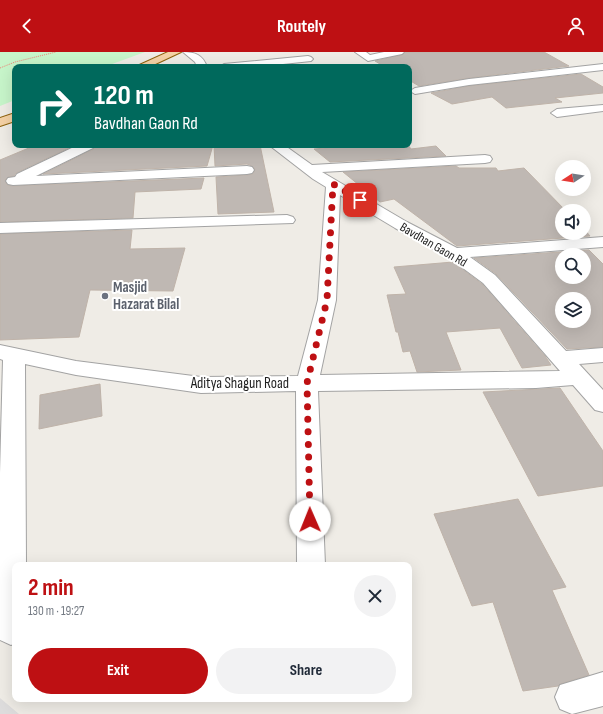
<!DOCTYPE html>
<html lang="en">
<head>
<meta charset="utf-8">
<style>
	:root { --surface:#fff; --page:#f2f2f3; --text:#1f2937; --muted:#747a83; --accent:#be1013 }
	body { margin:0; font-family:"Sofia Sans Condensed",sans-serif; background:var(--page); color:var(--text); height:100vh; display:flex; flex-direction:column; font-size:15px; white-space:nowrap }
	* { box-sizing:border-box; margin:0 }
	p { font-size:13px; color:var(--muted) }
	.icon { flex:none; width:22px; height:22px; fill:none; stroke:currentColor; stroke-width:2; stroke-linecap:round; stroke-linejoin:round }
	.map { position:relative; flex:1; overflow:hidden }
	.sheet { position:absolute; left:12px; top:510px; width:400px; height:140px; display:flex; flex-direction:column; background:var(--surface); border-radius:8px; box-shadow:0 4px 16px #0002 }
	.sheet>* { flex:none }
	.banner { position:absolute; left:12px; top:12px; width:400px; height:84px; border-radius:8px; box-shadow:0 4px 16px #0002; background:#00695c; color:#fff; overflow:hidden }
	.needle { width:26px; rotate:258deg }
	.fabs { position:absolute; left:555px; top:108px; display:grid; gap:8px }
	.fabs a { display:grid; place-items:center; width:36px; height:36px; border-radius:50%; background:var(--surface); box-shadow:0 4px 16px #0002; font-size:20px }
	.pin { position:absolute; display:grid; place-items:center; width:34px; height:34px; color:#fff; margin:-17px; border-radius:8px; box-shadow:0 2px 6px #0006 }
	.me { position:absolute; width:44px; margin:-22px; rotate:359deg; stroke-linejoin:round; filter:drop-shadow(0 0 3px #0008) }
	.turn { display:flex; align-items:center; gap:14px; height:84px; padding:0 16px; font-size:18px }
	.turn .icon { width:52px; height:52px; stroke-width:2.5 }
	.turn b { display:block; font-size:28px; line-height:34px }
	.round { display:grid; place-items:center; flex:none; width:42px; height:42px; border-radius:21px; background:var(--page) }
	.summary { display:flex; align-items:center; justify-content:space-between; height:68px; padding:0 16px }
	h1 { font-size:24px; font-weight:700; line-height:30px; color:var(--accent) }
	.button { display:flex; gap:8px; margin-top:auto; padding:8px 16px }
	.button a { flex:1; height:46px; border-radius:24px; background:var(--accent); color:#fff; font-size:16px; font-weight:700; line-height:46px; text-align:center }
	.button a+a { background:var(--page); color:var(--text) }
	header { display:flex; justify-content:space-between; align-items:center; height:52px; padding:0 16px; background:var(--accent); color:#fff; font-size:18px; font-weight:700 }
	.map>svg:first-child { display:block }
	.residential { fill:#dddcdc }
	.park { fill:#c7f5ca }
	.building { fill:#bfb8b3; stroke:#bfb3a9; fill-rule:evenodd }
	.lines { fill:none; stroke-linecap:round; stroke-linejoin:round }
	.minor-casing { stroke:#a3a3a3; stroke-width:2 }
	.major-casing { stroke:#8e610c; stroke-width:2 }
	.path { stroke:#ef8277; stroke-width:1; stroke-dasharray:1 1; stroke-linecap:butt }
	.minor { fill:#fff; fill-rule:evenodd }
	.major { fill:#f4d1a5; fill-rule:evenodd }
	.route { stroke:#be1013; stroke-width:7; stroke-dasharray:0 12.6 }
	.worship-dot { fill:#6b7280; stroke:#fff; stroke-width:1.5 }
	.labels { text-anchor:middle; stroke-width:4; stroke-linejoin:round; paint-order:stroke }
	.far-street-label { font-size:13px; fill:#1f1f1f; stroke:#fff }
	.worship-label { font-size:15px; font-weight:bold; fill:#5b616d; stroke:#fff; text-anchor:start }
	.street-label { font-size:15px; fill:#1f1f1f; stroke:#fff }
</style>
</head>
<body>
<header><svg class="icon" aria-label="back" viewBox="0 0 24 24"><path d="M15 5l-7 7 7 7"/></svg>Routely<svg class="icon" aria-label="person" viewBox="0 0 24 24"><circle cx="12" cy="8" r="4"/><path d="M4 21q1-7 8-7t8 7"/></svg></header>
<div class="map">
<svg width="603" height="662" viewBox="0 0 603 662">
	<rect width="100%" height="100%" fill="#efece6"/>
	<path class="residential" d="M0 646 19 662H0Z"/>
	<path class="park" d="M0 0H145L104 15H15V48L0 54Z"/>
	<path class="building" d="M406 0H544L569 14 469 26 419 34 409 28V15H385L375 9 402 3Z
		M581 22 603 35V41L555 46 562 50 506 56 492 45 452 52 431 41 469 34Z
		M36 93H75L16 121 14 124 8 125 5 128 7 133 13 134 204 126 201 137 135 140 133 166 0 170V108Z
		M96 93H213L207 114 43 122 94 97Z
		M214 93H260L274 160 218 162 216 125 247 123 253 122 255 117 252 114 247 112 215 114Z
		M358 93H408L411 97 436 94 446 104 330 110 314 97Z
		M456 114 459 116H496L498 119 524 116 566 159H562V181H584V177L590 184 457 194 394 147 380 150 343 120Z
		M132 178 130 197 185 196 173 239 90 238 79 285 0 288V182Z
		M589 198 603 212V295L567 297 496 222 474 206ZM562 203H584V225H562ZM562 247H584V269H562Z
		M453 210 482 232 545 304 551 313 522 316 500 276 446 280 461 318 417 320 410 299 403 300 398 280H396L387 243 406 242 394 215Z
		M100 332 102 364 39 377 40 343Z
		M560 336 603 399V434L538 444 483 340Z
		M518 447 566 535 552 538 589 623 560 632 558 634 523 639 493 550 472 554 434 462Z"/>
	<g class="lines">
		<g class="minor-casing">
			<path id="minor" d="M183 0C195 0 203 3 207 15H197L195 10Z
				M355 0H366L370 3 384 0H404L402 2 368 9Z
				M308 4 311 5 313 7 311 9 255 15H219L224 12Z
				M603 12V18L469 33 415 42 410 39 415 36 469 27Z
				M603 53V59L557 65 551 61 557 57Z
				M78 93H95L93 96 36 124 247 114 252 115 254 118 252 121 247 122 13 133 8 132 6 129 8 126 15 125 17 122Z
				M269 93H284L312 113 485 103 490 104 492 107 490 110 485 111 322 120 407 170 457 196 603 185V195L470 205 495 223 566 299 603 296V310L579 312 603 338V360L595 358 573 333 536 336 318 339 325 513H297L296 339 201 341 76 323 25 312 26 513H15V591L11 593 0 588V421L3 308 0 307V293L76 309 201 325 298 324 318 248 326 135 313 127ZM340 143 395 176 448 205 483 231 560 319 320 323 336 248Z
				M287 163 293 165 295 168 293 171 0 181V171Z
				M603 620V654L572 662 560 657 555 645 560 633Z"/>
		</g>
		<g class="major-casing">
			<path id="major" d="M168 0H181L149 15H135Z
				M15 61V69L0 74V66Z"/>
		</g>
		<path class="path" d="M0 16 15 10 56 0"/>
		<use href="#minor" class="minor"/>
		<use href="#major" class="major"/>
	</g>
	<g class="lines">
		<path class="route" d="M310 468 307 331 327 248 333 132 360 148"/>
	</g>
	<circle class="worship-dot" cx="105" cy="244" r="4"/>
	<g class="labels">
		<g class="far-street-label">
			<text transform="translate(434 192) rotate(30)" y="5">Bavdhan Gaon Rd</text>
		</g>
		<g class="worship-label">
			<text x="113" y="240">Masjid<tspan x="113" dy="17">Hazarat Bilal</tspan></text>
		</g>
		<g class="street-label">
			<text x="240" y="336">Aditya Shagun Road</text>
		</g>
	</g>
</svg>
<div class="fabs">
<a><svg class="needle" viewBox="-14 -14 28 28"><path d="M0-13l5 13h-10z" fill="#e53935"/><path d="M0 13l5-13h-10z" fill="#747a83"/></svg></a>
<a><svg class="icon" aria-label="sound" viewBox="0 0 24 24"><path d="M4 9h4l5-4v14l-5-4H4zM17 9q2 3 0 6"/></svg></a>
<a><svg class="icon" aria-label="search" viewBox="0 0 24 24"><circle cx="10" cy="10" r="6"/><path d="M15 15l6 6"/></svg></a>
<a><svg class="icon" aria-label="layers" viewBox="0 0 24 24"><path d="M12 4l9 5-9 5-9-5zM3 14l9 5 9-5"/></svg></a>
</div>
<div class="pin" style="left:360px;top:148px;background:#d93025"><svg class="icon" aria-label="arrive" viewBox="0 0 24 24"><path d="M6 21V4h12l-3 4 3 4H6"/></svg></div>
<svg class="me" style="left:310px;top:468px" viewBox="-20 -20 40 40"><circle r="19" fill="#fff"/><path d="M0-13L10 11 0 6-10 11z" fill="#be1013"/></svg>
<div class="banner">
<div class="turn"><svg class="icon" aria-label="right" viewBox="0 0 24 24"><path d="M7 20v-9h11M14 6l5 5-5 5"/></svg><div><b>120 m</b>Bavdhan Gaon Rd</div></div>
</div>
<section class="sheet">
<div class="summary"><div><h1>2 min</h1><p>130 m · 19:27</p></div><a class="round"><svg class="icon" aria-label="close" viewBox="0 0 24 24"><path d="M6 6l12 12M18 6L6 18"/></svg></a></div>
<div class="button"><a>Exit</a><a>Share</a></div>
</section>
</div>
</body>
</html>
